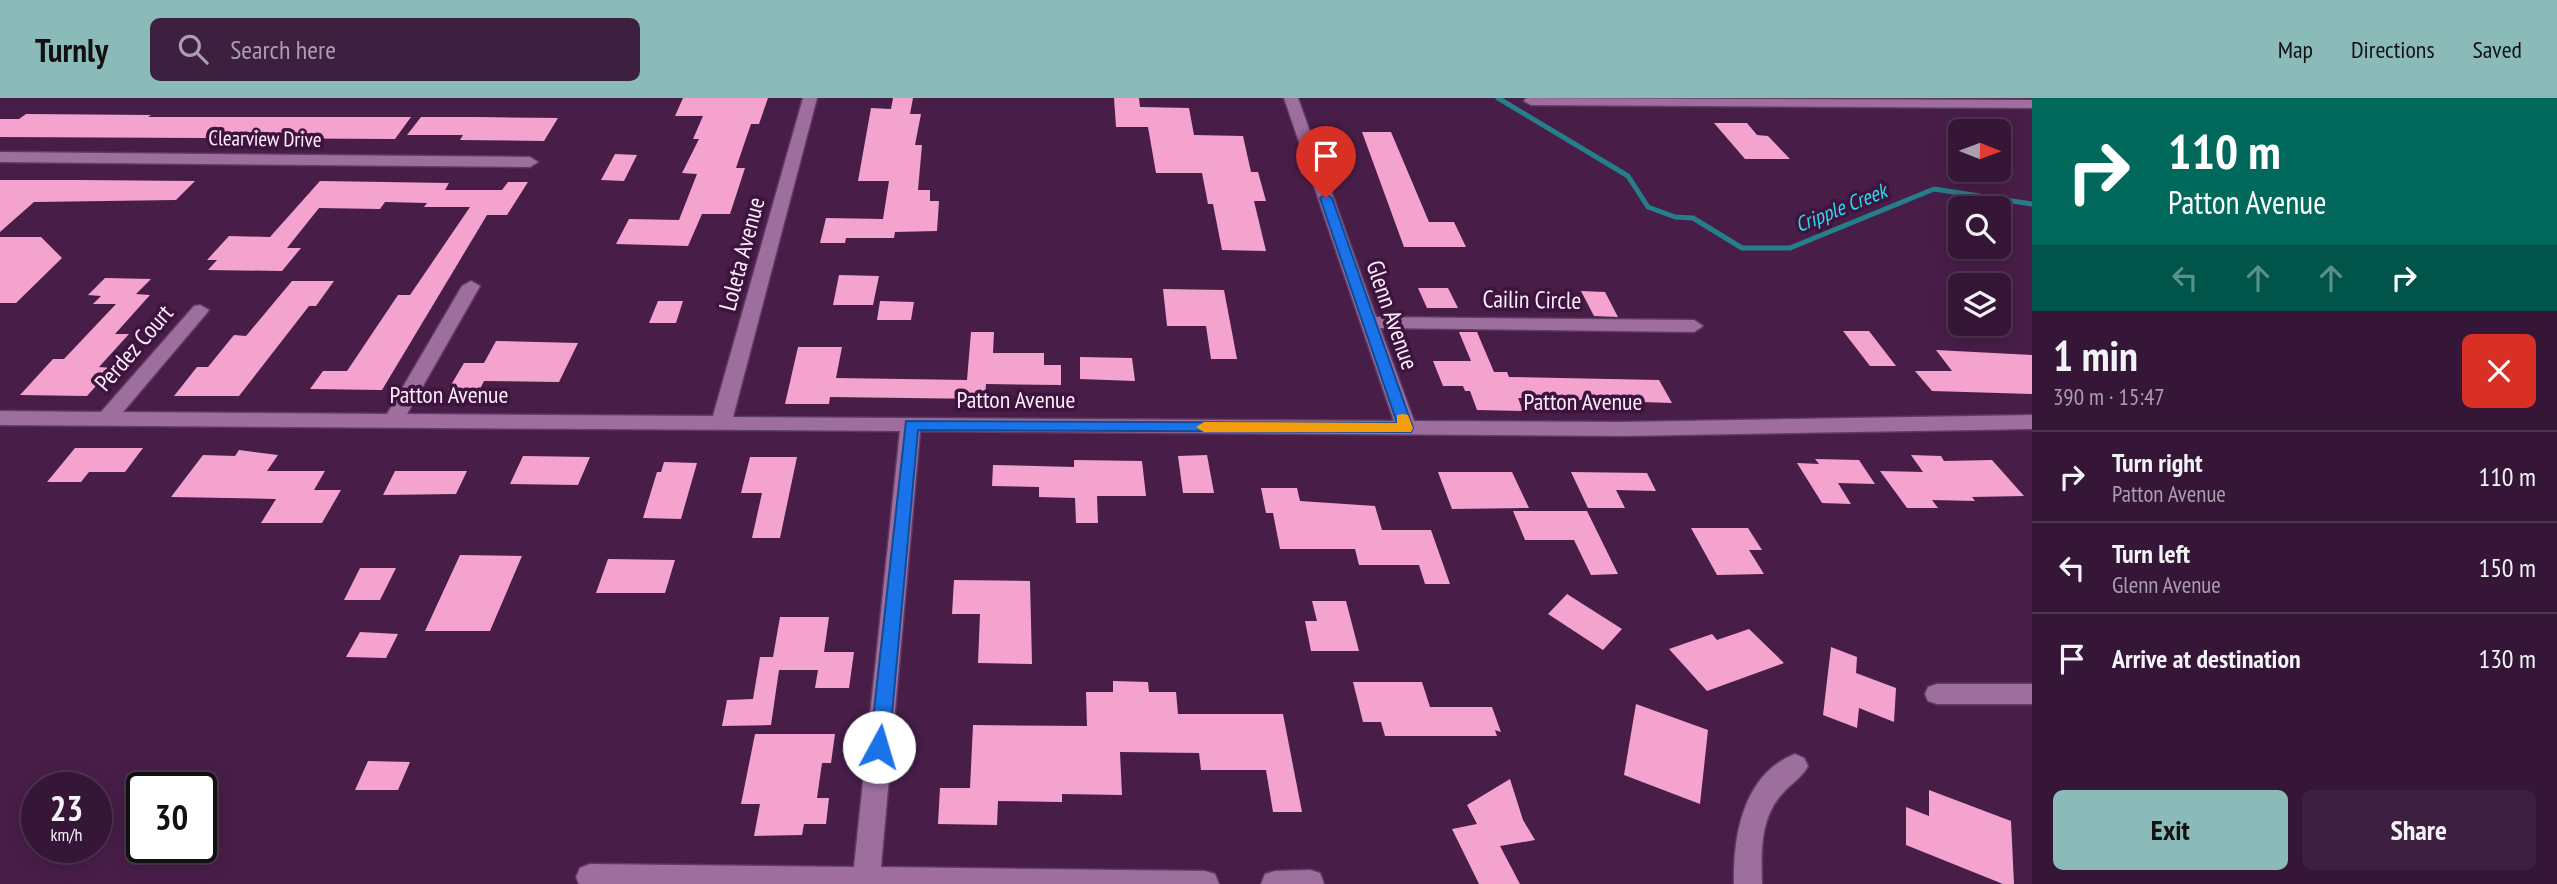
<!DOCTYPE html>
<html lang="en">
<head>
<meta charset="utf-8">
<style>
	:root { --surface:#361637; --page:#3d1f3f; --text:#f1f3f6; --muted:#aa9fad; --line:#503552; --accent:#8bbbb9 }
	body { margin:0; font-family:"PT Sans Narrow",sans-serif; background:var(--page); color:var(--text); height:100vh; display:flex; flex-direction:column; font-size:26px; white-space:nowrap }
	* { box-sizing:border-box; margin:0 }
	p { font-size:23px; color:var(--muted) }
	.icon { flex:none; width:38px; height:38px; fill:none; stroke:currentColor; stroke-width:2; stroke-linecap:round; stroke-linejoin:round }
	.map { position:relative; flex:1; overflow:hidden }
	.sheet { display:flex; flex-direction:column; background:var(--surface); width:525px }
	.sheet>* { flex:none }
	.hud { background:#00695c; color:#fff; overflow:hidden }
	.needle { width:46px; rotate:91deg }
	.tools { position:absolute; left:1948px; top:21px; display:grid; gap:14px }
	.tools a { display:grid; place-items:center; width:63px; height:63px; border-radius:10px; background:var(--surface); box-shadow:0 4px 18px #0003,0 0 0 2px var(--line); font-size:35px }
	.speed { position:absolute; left:21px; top:674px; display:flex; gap:14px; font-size:35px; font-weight:700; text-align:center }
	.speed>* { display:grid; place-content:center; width:91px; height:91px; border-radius:50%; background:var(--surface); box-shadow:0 4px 18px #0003,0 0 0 2px var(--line); line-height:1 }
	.speed small { font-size:18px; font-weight:400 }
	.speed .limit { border:4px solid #111; border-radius:10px; background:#fff; color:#111 }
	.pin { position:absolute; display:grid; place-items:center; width:60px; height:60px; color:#fff; margin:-72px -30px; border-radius:50% 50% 50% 0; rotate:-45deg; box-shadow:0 0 7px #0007 }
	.pin .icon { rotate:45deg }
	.me { position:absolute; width:77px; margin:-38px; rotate:6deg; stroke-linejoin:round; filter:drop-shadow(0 0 5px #0008) }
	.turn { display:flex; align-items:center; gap:24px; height:147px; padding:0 21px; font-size:32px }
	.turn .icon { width:91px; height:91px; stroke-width:2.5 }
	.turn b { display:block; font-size:49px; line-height:60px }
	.lanes { display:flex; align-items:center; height:66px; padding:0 21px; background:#0003; justify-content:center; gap:35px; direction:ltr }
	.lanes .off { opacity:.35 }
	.round { display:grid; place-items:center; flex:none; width:74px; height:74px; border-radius:10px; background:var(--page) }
	.headline { display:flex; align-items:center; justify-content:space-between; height:119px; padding:0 21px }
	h1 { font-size:42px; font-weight:800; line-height:52px }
	.action { display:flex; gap:14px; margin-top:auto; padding:14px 21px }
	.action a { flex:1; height:80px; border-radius:10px; background:var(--accent); color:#111; font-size:28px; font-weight:800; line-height:80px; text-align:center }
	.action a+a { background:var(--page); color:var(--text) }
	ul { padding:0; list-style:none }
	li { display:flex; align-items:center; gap:21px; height:91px; padding:0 21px; border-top:2px solid var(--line) }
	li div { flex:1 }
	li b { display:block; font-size:26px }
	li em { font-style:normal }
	header { display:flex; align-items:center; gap:42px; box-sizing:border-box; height:98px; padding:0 35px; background:var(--accent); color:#111 }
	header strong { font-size:33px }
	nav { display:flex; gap:38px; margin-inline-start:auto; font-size:24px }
	.search { width:490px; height:63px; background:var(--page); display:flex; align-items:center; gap:18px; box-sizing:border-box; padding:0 24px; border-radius:10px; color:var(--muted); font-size:26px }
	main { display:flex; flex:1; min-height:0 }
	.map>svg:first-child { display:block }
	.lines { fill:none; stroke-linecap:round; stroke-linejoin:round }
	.stream { stroke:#257f89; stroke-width:5 }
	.building { fill:#f4a3cf }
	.street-casing { stroke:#5f3c60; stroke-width:3 }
	.street { fill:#9d6e9e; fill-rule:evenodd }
	.route { fill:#1a73e8; stroke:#114b97; stroke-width:2 }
	.slow { fill:#f59e0b }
	.labels { text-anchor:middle; stroke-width:7; stroke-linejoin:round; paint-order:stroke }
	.far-street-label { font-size:21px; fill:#fdedfd; stroke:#3d143e }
	.far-water-label { font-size:21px; font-style:italic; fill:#29dcee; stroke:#3d143e }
	.street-label { font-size:24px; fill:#fdedfd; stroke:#3d143e }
</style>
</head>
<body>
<header>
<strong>Turnly</strong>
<div class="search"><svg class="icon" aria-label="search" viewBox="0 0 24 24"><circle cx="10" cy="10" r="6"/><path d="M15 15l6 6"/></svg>Search here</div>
<nav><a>Map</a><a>Directions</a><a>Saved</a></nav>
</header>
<main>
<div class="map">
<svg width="2032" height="786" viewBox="0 0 2032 786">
	<rect width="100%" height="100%" fill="#481e49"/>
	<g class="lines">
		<path class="stream" d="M1498 0 1628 78 1648 109 1675 119 1693 120 1742 150H1790L1934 91 2032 106"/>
	</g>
	<path class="building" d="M683 0H768L759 26H751L738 64 736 70H745L730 116H702L688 148 616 146 629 121 679 122 697 76 682 75 699 41H693L703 18H675Z
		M893 0H913L910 16H921L915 47H922L918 92H930V103H939L937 133 895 134 894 140H846L845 145H820L826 120 883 121 889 83H858L871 10 891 11Z
		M1114 0H1139L1140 9 1189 10 1194 37 1243 38 1251 74H1258L1266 103H1254L1266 153 1222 152 1213 106H1208L1202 75H1156L1148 29H1116Z
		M26 16 151 17 148 19H411L395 41 0 39V21H19Z
		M421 19H477L558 20 544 43 460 42 463 37H407Z
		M1714 25H1747L1757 37 1768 38 1790 61H1745Z
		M1362 34H1391L1429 124H1454L1466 149H1404Z
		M615 56 637 57 624 83 601 82Z
		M0 82H80L195 83 176 102 34 104 0 134Z
		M320 83 449 85 445 92H502L508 84H528L507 117H487L382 292 310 291 323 273H347L398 197H410L470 109H424L427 105 385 104 380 111 319 110 287 150H301L282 173 208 172 217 162H207L229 138 270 139Z
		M0 139H41L62 160 16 205H0Z
		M839 177 879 178 873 207H833Z
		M105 180 151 181 136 196 150 197 115 236H129L99 269 112 270 87 298 20 297 53 261H64L116 206H93L101 198 88 197Z
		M292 183H334L316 208H309L239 298H174L197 269H208L234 237 246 238Z
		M1418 190H1448L1458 210H1427Z
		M1163 191 1224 192 1237 261H1211L1206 228H1167Z
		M1581 193 1605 194 1618 219 1594 218Z
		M658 203H683L676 225H649Z
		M880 203 914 204 911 222H877Z
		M1843 233H1869L1896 268H1870Z
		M971 234H994L993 255H1044V267H1061V287L986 286 985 301 830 299 829 306H785L798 249H842L836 280 967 282Z
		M1459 234H1477L1494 274H1507L1509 279 1659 282 1672 305 1518 300 1523 313 1477 312 1470 293H1465L1463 288H1443L1433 263H1471Z
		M496 243 578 245 559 284 484 283 479 293 448 292 464 265H484Z
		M1936 252 2032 257V296L1932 293 1915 273H1952Z
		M1080 259 1132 260 1135 283 1080 281Z
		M75 350H143L125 374H89L81 384H47Z
		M239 352 278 357 267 373H325L314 392H341L322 425H261L276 401 171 399 203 357 235 358Z
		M1207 357 1214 395H1183L1178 358Z
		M1911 357 1941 358 1944 363 1992 362 2024 398 1972 399 1975 403 1932 402 1938 410H1907L1880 373 1923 374Z
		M523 358 590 359 578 387 510 386Z
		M750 359H797L780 440H752L762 395H741Z
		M1815 361 1859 362 1875 386 1838 385 1851 406 1822 405 1797 365 1819 366Z
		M1074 362 1142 363 1146 398H1097L1098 425H1076L1075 400 1039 399V389L992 388 993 367 1074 369Z
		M664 364 697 365 681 421 643 420 657 374H661Z
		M395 373H467L456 396 383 397Z
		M1438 374H1512L1529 410 1452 411Z
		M1571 374 1647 375 1656 393 1616 392 1625 410H1588Z
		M1261 390H1297L1300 403 1375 408 1382 432H1431L1450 486H1425L1419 467H1359L1355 451H1280L1273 415H1266Z
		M1513 413H1587L1618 476 1591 477 1574 442H1525Z
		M1691 430H1748L1762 452H1749L1764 476 1717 477Z
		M460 457 522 458 490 533H425Z
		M608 461 675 462 665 495H596Z
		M360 470H396L380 502H344Z
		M954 482 1030 483 1032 566 978 565 980 516H952Z
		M1567 496 1622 531 1603 552 1548 516Z
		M1312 503H1346L1359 553H1311L1305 523H1317Z
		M780 519H829L824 554H854L849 590H815L818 572H779L771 627 722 628 727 602 753 601 760 559H773Z
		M1749 531 1784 565 1707 593 1669 551 1712 536 1717 542Z
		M360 534 398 536 386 560 346 559Z
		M1831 549 1857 559 1856 575 1896 590 1894 624 1859 610 1857 630 1823 617Z
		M1113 583 1148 584 1149 594H1176L1178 616H1283L1302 714H1273L1266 672H1201L1199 655 1120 654 1122 697 1062 696V704L998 703 997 727 938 726 940 690H970L973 627 1087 628 1086 594H1113Z
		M1353 584H1422L1430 609H1492L1501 634 1495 632 1497 638H1385L1381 624H1363Z
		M1636 606 1708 632 1700 706 1624 677Z
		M755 636H835L831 665H822L817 700H829L826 726H804L802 737 754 738 760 706H741Z
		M368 663 410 664 398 692H355Z
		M1510 681 1523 722 1535 742 1500 748 1520 786H1479L1452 731 1477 726 1467 707Z
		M1929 692 2011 723 2014 786H2003L1906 747V709L1929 718Z"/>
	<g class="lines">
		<g class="street-casing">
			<path id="street" d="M803 0H817L733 319 1394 323 1284 0H1298L1376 219 1694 222 1703 228 1694 234 1380 230 1414 323 1624 324 2032 317V331L1624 338 920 333 881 769 1205 773 1215 776 1219 786H579L576 779 580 770 590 766 854 769 900 333 0 327V313L101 314 194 208 200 207 209 212 206 216 123 314 387 316 462 188 471 183 480 188 407 316 713 318Z
				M1526 0 2032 2V10L1531 7 1524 3Z
				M0 54 530 59 538 64 530 69 0 64Z
				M1937 586H2032V606H1937L1928 603 1925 596 1928 589Z
				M1795 656 1804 660 1808 668C1802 680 1790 686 1782 696 1760 720 1761 755 1762 786H1734C1733 738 1743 676 1795 656Z
				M1310 772 1320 775 1324 786H1261L1265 776 1275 773Z"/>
		</g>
		<use href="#street" class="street"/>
	</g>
	<path class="route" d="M1326 96 1332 100 1413 330 1411 334 918 332 889 649 886 655 879 657 873 655 870 649 906 323 1397 325 1320 100Z"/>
	<path class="slow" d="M1403 316 1408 317 1413 330 1411 334H1204L1196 329 1204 324 1397 325V317Z"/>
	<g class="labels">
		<g class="far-street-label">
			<text transform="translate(265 41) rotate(1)" y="7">Clearview Drive</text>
		</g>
		<g class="far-water-label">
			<text transform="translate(1841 110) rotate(-22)" y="7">Cripple Creek</text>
		</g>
		<g class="street-label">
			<text transform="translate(742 156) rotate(-75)" y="8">Loleta Avenue</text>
			<text transform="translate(1532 202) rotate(1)" y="8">Cailin Circle</text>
			<text transform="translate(1392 217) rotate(71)" y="8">Glenn Avenue</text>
			<text transform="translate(134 250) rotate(-49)" y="8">Perdez Court</text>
			<text x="449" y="305">Patton Avenue</text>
			<text x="1016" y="310">Patton Avenue</text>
			<text x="1583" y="312">Patton Avenue</text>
		</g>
	</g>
</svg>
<div class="tools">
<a><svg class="needle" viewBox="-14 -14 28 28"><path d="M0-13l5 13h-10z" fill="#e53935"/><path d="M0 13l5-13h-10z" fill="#aa9fad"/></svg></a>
<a><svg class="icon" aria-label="search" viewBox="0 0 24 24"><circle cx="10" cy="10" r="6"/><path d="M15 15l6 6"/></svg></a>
<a><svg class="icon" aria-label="layers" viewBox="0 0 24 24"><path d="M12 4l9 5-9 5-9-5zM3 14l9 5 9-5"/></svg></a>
</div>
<div class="speed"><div>23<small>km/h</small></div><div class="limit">30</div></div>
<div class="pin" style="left:1326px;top:100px;background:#d93025"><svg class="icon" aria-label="arrive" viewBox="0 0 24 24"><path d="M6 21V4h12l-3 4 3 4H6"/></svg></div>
<svg class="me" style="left:879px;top:649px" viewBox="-20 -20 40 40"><circle r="19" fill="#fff"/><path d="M0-13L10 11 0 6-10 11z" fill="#1a73e8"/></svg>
</div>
<section class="sheet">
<div class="hud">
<div class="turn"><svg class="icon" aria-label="right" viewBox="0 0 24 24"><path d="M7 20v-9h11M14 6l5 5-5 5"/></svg><div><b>110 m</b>Patton Avenue</div></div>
<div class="lanes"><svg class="icon off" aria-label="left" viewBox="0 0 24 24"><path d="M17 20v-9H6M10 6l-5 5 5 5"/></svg><svg class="icon off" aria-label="ahead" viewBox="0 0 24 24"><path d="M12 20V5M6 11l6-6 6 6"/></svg><svg class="icon off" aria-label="ahead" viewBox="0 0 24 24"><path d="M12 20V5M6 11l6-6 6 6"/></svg><svg class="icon" aria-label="right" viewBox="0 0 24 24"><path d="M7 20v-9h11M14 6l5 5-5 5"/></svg></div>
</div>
<div class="headline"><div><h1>1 min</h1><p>390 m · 15:47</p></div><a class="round" style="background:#d93025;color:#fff"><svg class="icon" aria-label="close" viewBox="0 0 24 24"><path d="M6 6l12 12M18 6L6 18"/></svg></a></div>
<ul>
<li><svg class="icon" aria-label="right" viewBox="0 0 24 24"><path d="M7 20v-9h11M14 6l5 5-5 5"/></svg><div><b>Turn right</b><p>Patton Avenue</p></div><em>110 m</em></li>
<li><svg class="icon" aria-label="left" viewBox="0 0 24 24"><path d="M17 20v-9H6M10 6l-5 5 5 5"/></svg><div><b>Turn left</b><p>Glenn Avenue</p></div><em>150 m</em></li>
<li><svg class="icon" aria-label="arrive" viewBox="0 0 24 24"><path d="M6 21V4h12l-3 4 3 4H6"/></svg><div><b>Arrive at destination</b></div><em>130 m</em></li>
</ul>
<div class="action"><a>Exit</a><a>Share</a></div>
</section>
</main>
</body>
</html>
